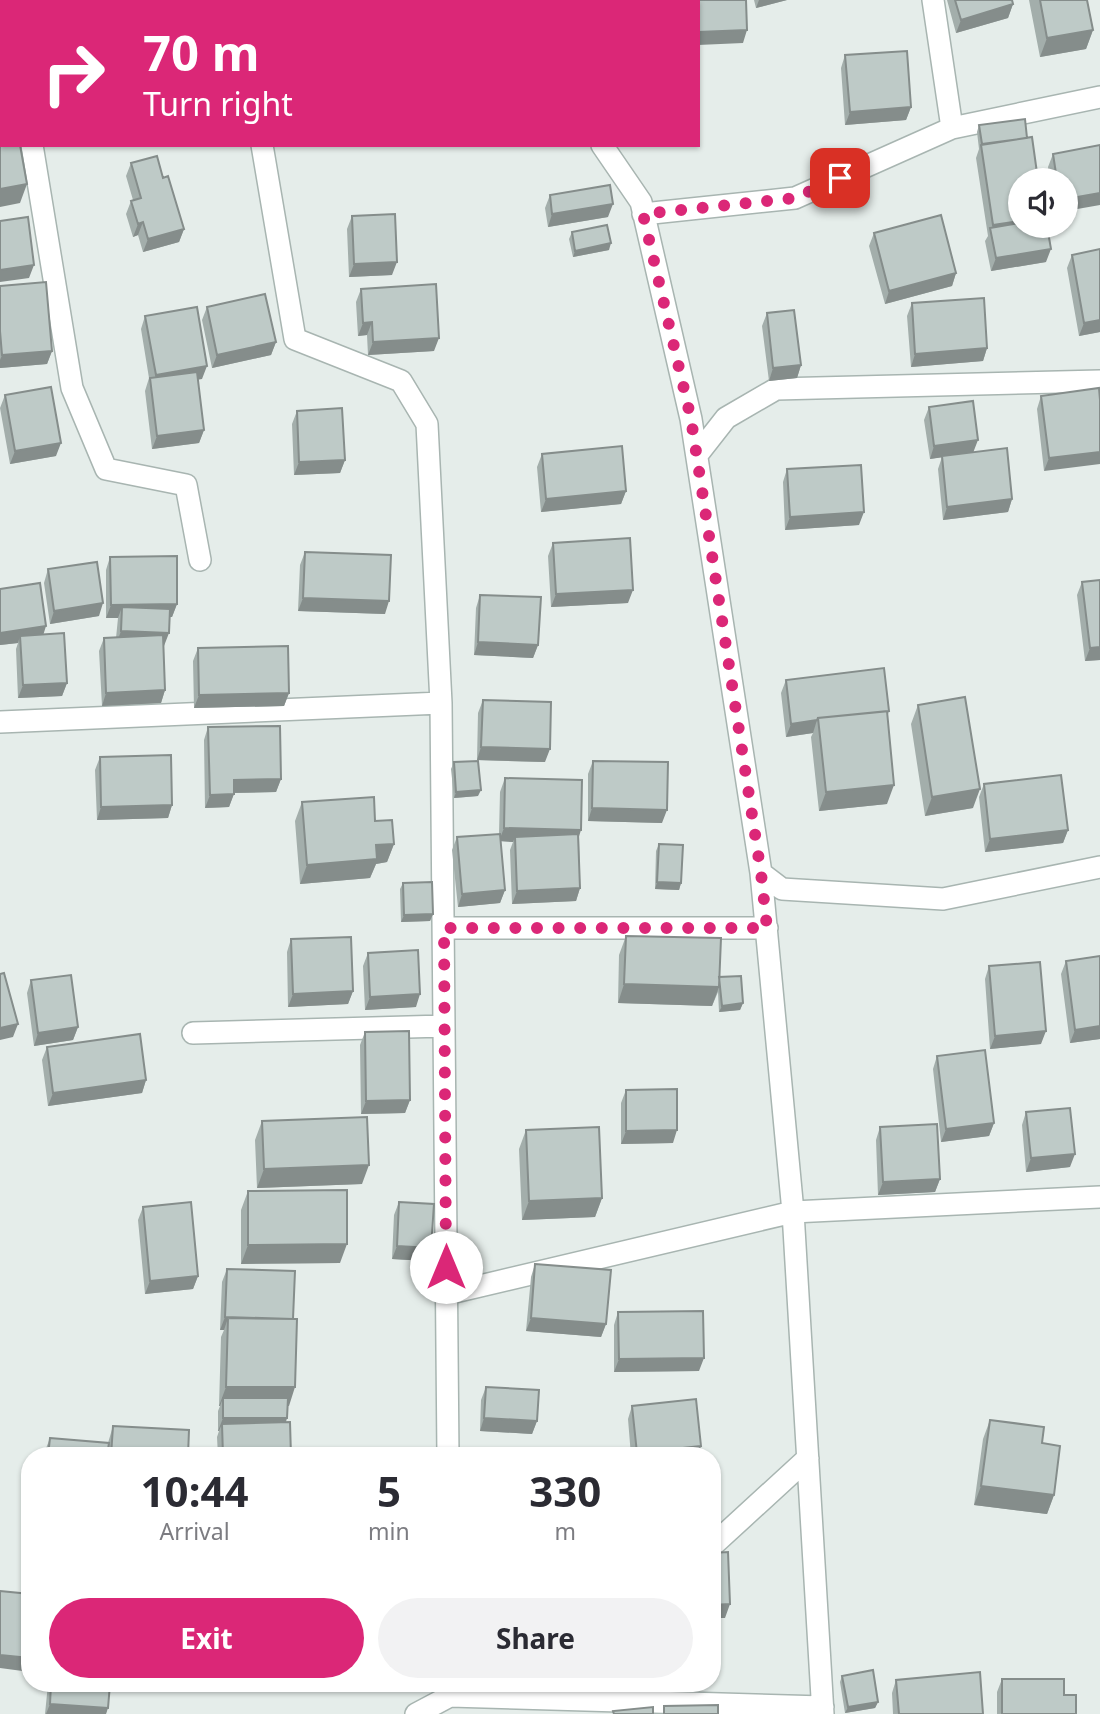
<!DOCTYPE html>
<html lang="en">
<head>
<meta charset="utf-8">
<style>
	:root { --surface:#fff; --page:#f2f2f3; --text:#2b2b33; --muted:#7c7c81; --accent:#db2777 }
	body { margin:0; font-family:"Noto Sans",sans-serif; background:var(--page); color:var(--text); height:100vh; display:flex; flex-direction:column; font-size:26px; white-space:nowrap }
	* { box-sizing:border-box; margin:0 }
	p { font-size:23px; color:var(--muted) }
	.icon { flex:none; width:38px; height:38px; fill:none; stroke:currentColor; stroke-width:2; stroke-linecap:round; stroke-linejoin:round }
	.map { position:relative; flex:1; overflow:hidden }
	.drawer { position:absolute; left:21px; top:1447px; width:700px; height:245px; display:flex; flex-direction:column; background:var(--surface); border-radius:28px; box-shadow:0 2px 5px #0004 }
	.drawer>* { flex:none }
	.top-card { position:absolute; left:0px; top:0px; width:700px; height:147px; box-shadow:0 2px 5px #0004; background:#db2777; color:#fff; overflow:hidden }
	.controls { position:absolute; left:1008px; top:168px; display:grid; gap:14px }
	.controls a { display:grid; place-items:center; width:70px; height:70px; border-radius:50%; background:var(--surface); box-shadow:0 2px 5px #0004; font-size:35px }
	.pin { position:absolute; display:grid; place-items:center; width:60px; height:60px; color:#fff; margin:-30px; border-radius:14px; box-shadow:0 4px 10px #0006 }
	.me { position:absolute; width:77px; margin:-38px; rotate:0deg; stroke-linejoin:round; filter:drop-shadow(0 0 5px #0008) }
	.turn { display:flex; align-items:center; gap:24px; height:147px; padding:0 28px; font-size:32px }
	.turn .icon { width:91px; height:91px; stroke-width:2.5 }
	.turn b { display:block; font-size:49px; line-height:60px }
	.eta { display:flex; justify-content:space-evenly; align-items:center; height:119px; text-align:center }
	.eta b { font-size:42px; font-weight:700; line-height:49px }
	.action { display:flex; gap:14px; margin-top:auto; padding:14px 28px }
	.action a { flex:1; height:80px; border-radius:42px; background:var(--accent); color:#fff; font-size:28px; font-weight:700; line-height:80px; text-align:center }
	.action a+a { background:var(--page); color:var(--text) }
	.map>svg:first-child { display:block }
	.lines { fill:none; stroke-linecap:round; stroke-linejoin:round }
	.street-casing { stroke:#a8b5b1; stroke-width:24 }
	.street { stroke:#fff; stroke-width:21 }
	.wall { fill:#a3aeab }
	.shaded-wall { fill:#858d8b }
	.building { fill:#becac7; stroke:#858d8b; stroke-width:2 }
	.route { stroke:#db2777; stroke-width:12; stroke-dasharray:0 21.6 }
</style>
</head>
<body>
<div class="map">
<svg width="1100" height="1714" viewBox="0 0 1100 1714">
	<rect width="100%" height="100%" fill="#e5edea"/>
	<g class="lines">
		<g class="street-casing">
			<path id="street" d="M237 0V2
				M567 0V2
				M933 0 952 128
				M38 2 40 0
				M0 26 2 25
				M32 145 72 388 106 469 186 485 200 560
				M262 145 295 339 401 381 427 424 441 703 448 1456
				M602 145 641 202 691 419 761 873 793 1212 823 1714
				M643 214 795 198 952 128 1100 97
				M697 455 726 418 776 389 1100 381
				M0 722 441 703
				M761 873 782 889 943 899 1100 867
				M444 928H767
				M193 1033 444 1026
				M446 1294 793 1212 1100 1197
				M712 1546 808 1458
				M416 1714 450 1696 823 1707"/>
		</g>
		<use href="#street" class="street"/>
	</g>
	<path class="wall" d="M754 0H787L756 8Z
		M947 0H1012L1013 4 1008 18 956 33Z
		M1029 0H1087L1093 30 1086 49 1040 57Z
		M845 55 911 107 906 120 845 125 841 68Z
		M979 125 1046 262 991 271 985 241 988 236 976 158 979 149 977 132Z
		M1053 154 1066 180H1050L1048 167Z
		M131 163 163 178 184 229 179 242 143 252 138 235 133 237 126 214 131 201 133 200 126 176Z
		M550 195 608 217 548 227 545 208Z
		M352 216 392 275 349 277 347 229Z
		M572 232 609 250 573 257 569 239Z
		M874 233 956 273 952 286 885 304 869 246Z
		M1072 255 1100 332 1079 336 1067 268Z
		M0 286 52 351 47 364 0 368Z
		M361 289 434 351 368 355 367 335 358 336 356 302Z
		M912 303 987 348 983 361 911 367 907 316Z
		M207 307 276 342 271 355 212 368 202 320Z
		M767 313 801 365 797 378 769 381 762 326Z
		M145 316 202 379H198L204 430 199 443 152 449 145 391 149 378 141 329Z
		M1099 388 1044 471 1037 409 1041 396Z
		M5 395 56 456 10 464 0 408Z
		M929 407 974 452 1012 499 1008 512 943 520 938 469 942 457 930 459 924 420Z
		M297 411 345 460 340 473 294 475 292 424Z
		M542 454 626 491 621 504 541 512 537 467Z
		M787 469 859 525 785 530 783 482Z
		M553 543 628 603 551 607 548 556Z
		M305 552 385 614 298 611 300 565Z
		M110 557 177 604 172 617H169L163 646 165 690 161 703 102 706 99 651 104 638H116L118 618H106V570Z
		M48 569 99 616 50 624 44 583Z
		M1082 582 1100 660 1085 661 1077 595Z
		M0 589 43 634 67 683 62 696 18 698 16 649 18 643 0 645Z
		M480 595 538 645 533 658 474 655 476 608Z
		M198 648 289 693 284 706 194 708 193 661Z
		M786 680 889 711 887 717V804L819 811 811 737 813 733 786 737 781 693Z
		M483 700 545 762 477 760 478 713Z
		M918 705 973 808 925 816 911 724Z
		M208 727 281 779 276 792 234 793 229 807 205 808 204 740Z
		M100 757 172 805 168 818 97 820 95 770Z
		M593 761 662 823 588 821V774Z
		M454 762 478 796 454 798 451 769Z
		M505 778 579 837 580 888 576 901 512 904 510 850 513 842 500 841 505 890 500 903 458 907 452 850 457 837 499 834 500 792Z
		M984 784 1068 830 1063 843 985 852 979 797Z
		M302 802 375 821 394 844 387 862 376 864 370 878 300 884 295 821Z
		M659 844 681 883 679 890 655 889 656 851Z
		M403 883 433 914 430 921 401 922 400 889Z
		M626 936 720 977 743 1003 740 1010 719 1012 718 992 712 1006 618 1003 619 955Z
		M291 939 353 991 348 1004 288 1007 287 952Z
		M368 953 416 1007 365 1010 363 966Z
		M1100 956V1039L1070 1043 1061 974 1066 961Z
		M989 966 1041 1044 990 1049 985 979Z
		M31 980 78 1027 73 1040 34 1046 27 993Z
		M365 1032 410 1100 405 1113 361 1114 360 1045Z
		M47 1047 146 1080 142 1093 48 1106 42 1060Z
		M937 1056 994 1123 989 1136 941 1142 933 1069Z
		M626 1090 673 1143 621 1144V1103Z
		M1026 1112 1070 1167 1026 1172 1022 1125Z
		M262 1121 362 1184 257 1188 255 1140Z
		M880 1127 940 1179 935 1192 878 1195 876 1140Z
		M526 1130 602 1198 595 1217 522 1220 519 1149Z
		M248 1191 340 1263 241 1264V1210Z
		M399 1202 431 1248 426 1261 392 1259 394 1215Z
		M143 1207 198 1276 193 1289 145 1294 138 1220Z
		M535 1264 606 1324 601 1337 526 1331 531 1277Z
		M227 1269 289 1406H288L286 1422 291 1456H218L217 1437 219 1431H218V1411L220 1406H219L221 1337 224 1330H220L222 1282Z
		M618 1312 699 1371 614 1372V1325Z
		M486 1387 537 1421 532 1434 480 1431 481 1400Z
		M632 1406 698 1456H631L628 1419Z
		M990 1420 1042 1443 1054 1495 1047 1514 974 1505 983 1439Z
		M113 1426 188 1456H45V1451L50 1438 108 1443Z
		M842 1676 878 1702 875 1708 845 1713 840 1682Z
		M1002 1679 1076 1714H997V1692Z
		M896 1680 983 1714H893L892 1693Z
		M48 1684H110L106 1714H45Z"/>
	<path class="shaded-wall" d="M759 0H787L756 8Z
		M1013 4 1008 18 956 33 961 20Z
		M747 30 743 43 698 45V32Z
		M1093 30 1086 49 1040 57 1047 38Z
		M911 107 906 120 845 125 850 112Z
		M27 184 20 203 0 207V189Z
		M1100 193V205L1066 211V199Z
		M613 204 608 217 548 227 552 214Z
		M1020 221V226L991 231 993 225Z
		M143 222 138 235 133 237 138 224Z
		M184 229 179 242 143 252 148 239Z
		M611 243 609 250 573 257 575 251Z
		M1051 249 1046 262 991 271 996 258Z
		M397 262 392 275 349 277 354 264Z
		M34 265 29 278 0 282V270Z
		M956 273 952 286 885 304 889 291Z
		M1100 320V332L1079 336 1084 323Z
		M372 322 367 335 358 336 363 323Z
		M439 338 434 351 368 355 373 342Z
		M276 342 271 355 212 368 217 355Z
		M987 348 983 361 911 367 915 354Z
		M52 351 47 364 0 368V360L2 355Z
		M801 365 797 378 769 381 773 368Z
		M207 366 202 379 151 388 156 375Z
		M204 430 199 443 152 449 157 436Z
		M978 440 973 453 930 459 934 446Z
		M61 443 56 456 10 464 15 451Z
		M1100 452V464L1044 471 1049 458Z
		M345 460 340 473 294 475 299 462Z
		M626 491 621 504 541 512 546 499Z
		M1012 499 1008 512 943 520 947 507Z
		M864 512 859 525 785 530 790 517Z
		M633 590 628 603 551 607 556 594Z
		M303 598 389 601 385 614 298 611Z
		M103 603 99 616 50 624 54 611Z
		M177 604 172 617 121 618 122 607 118 618H106L111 605Z
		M46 626 42 639 20 636 18 643 0 645V633Z
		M121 631 169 633 164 646 116 645Z
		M478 642 538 645 533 658 474 655Z
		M1100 647V660L1085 661 1090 648Z
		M67 683 62 696 18 698 23 685Z
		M165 690 161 703 102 706 106 693Z
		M289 693 284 706 194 708 199 695Z
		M817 720 813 733 786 737 791 724Z
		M481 747 550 749 545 762 477 760Z
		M281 779 276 792 229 793 234 780Z
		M894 785 887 804 819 811 826 792Z
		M980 789 973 808 925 816 932 797Z
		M481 790 478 796 454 798 456 792Z
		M234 794 229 807 205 808 210 795Z
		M172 805 168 818 97 820 101 807Z
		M592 808 667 810 662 823 588 821Z
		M504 828 581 830 577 843 515 837 513 842 499 841Z
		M1068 830 1063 843 985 852 990 839Z
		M394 844 387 862 376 864 370 878 300 884 307 865 376 845Z
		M657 882 681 883 679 890 655 889Z
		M580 888 576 901 512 904 517 891Z
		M505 890 500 903 458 907 462 894Z
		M433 914 430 921 401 922 404 915Z
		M624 984 719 987 712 1006 618 1003Z
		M353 991 348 1004 288 1007 293 994Z
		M420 994 416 1007 365 1010 370 997Z
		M743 1003 740 1010 719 1012 722 1006Z
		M18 1024 13 1037 0 1040V1028Z
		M1100 1026V1039L1070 1043 1075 1030Z
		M78 1027 73 1040 34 1046 38 1033Z
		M1046 1031 1041 1044 990 1049 995 1036Z
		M146 1080 142 1093 48 1106 53 1093Z
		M410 1100 405 1113 361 1114 366 1101Z
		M994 1123 989 1136 941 1142 946 1129Z
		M677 1130 673 1143 621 1144 626 1131Z
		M1075 1154 1070 1167 1026 1172 1031 1158Z
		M369 1165 362 1184 257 1188 264 1169Z
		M940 1179 935 1192 878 1195 883 1182Z
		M602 1198 595 1217 522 1220 529 1201Z
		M347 1244 340 1263 241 1264 248 1245Z
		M397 1246 431 1248 426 1261 392 1259Z
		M198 1276 193 1289 145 1294 150 1281Z
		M225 1317 293 1320 228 1318 224 1330H220Z
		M531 1318 606 1324 601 1337 526 1331Z
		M704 1358 699 1371 614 1372 619 1359Z
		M226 1387H295L289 1406H223V1398L220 1406H219Z
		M223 1418H287L283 1431 222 1424 219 1431H218Z
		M484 1418 537 1421 532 1434 480 1431Z
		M701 1446 698 1456H636L637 1453Z
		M981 1486 1054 1495 1047 1514 974 1505Z
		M730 1604 725 1618H712V1605Z
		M0 1655 30 1658V1672L0 1668Z
		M878 1702 875 1708 845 1713 848 1707Z
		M50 1704 108 1708 106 1714H46Z"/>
	<path class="building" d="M684 0H746L747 30 698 32V2H684Z
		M955 0H1012L1013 4 961 20Z
		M1040 0H1087L1093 30 1047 38Z
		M907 51 911 107 850 112 845 55Z
		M2 97V145H20L27 184 0 189V98Z
		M1025 119 1027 138 982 144 979 125Z
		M1032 137 1038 180H1020V221L993 225 981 145Z
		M1100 145V193L1066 199V180H1057L1053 154Z
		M157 156 163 178 168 176 184 229 148 239 143 222 138 224 131 201 141 198 131 163Z
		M610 185 613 204 552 214 550 195Z
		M395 214 397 262 354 264 352 216Z
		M941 215 956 273 889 291 874 233Z
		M28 217 34 265 0 270V221Z
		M1020 223V226H1047L1051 249 996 258 990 228Z
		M607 225 611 243 575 251 572 232Z
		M1100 249V320L1084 323 1072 255Z
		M46 282 52 351 2 355 0 331V286Z
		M436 284 439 338 373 342 372 322 363 323 361 289Z
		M265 294 276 342 217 355 207 307Z
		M984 298 987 348 915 354 912 303Z
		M197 307 207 366 156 375 145 316Z
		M794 310 801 365 773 368 767 313Z
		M197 372 204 430 157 436 150 378Z
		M51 387 61 443 15 451 5 395Z
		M1099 388 1100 400V452L1049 458 1041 396Z
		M973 401 978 440 934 446 929 407Z
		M342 408 345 460 299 462 297 411Z
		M622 446 626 491 546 499 542 454Z
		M1007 448 1012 499 947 507 942 456Z
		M861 465 864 512 790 517 787 469Z
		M630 538 633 590 556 594 553 543Z
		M305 552 391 555 389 601 303 598Z
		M177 556V604L111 605 110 557Z
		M97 562 103 603 54 611 48 569Z
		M1100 580V647L1090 648 1082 582Z
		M40 583 46 626 0 633V589Z
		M480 595 541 597 538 645 478 642Z
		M122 607 170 609 169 633 121 631Z
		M64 633 67 683 23 685 20 636Z
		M163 635 165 690 106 693 104 638Z
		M288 646 289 693 199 695 198 648Z
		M884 668 889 711 818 718 817 720 791 724 786 680Z
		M965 697 980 789 932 797 918 705Z
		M483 700 551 702 550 749 481 747Z
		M887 711 894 785 826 792 818 718Z
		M280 726 281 779 234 780V794L210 795 208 727Z
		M171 755 172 805 101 807 100 757Z
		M478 761 481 790 456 792 454 762Z
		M593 761 668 762 667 810 592 808Z
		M1061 775 1068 830 990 839 984 784Z
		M505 778 582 780 581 830 504 828Z
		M374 797 375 821 392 820 394 844 376 845 377 859 307 865 302 802Z
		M500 834 505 890 462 894 457 837Z
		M578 834 580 888 517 891 515 837Z
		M659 844 683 845 681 883 657 882Z
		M432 882 433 914 404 915 403 883Z
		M626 936 721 938 719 987 624 984Z
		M351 937 353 991 293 994 291 939Z
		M418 950 420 994 370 997 368 953Z
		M1100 956V1026L1075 1030 1066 961Z
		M1040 962 1046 1031 995 1036 989 966Z
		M4 973 18 1024 0 1028V974Z
		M71 975 78 1027 38 1033 31 980Z
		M741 976 743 1003 722 1006 719 977Z
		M409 1031 410 1100 366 1101 365 1032Z
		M140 1034 146 1080 53 1093 47 1047Z
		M985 1050 994 1123 946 1129 937 1056Z
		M677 1089V1130L626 1131V1090Z
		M1070 1108 1075 1154 1031 1158 1026 1112Z
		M367 1117 369 1165 264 1169 262 1121Z
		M937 1124 940 1179 883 1182 880 1127Z
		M599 1127 602 1198 529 1201 526 1130Z
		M347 1190V1244L248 1245V1191Z
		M191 1202 198 1276 150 1281 143 1207Z
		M399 1202 434 1204 431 1248 397 1246Z
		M535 1264 611 1270 606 1324 531 1318Z
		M227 1269 295 1271 293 1319 225 1317Z
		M703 1311 704 1358 619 1359 618 1312Z
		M228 1318 297 1319 295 1387H226Z
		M486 1387 539 1390 537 1421 484 1418Z
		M223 1398H288L287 1418H223Z
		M696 1399 701 1446 637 1453 632 1406Z
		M990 1420 1044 1427 1042 1443 1060 1446 1054 1495 981 1486Z
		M290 1422 291 1456H223L222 1424Z
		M113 1426 189 1430 188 1456H111Z
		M50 1438 109 1443 107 1456H48Z
		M728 1552 730 1604 712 1605V1553Z
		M0 1591 30 1594V1658L0 1655Z
		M873 1670 878 1702 848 1707 842 1676Z
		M980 1672 983 1714H899L896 1680Z
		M1002 1679H1064V1695H1076V1714H1002Z
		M51 1684H110L108 1708 50 1704Z
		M718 1705V1714H664V1706Z
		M653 1707V1714H614L613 1711Z"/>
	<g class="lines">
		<path class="route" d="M446 1267 444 928H767L761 873 691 419 643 214 795 198 840 178"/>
	</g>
</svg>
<div class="controls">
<a><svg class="icon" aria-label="sound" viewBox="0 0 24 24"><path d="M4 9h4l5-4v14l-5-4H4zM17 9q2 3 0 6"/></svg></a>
</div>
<div class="pin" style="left:840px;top:178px;background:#d93025"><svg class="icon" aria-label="arrive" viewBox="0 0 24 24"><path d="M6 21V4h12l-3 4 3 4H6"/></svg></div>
<svg class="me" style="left:446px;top:1267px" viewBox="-20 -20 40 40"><circle r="19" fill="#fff"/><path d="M0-13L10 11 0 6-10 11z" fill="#db2777"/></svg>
<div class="top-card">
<div class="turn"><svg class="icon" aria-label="right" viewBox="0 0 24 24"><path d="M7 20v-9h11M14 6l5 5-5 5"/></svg><div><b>70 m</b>Turn right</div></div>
</div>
<section class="drawer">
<div class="eta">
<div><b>10:44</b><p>Arrival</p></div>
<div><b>5</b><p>min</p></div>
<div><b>330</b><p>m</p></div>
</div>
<div class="action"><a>Exit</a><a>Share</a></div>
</section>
</div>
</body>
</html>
